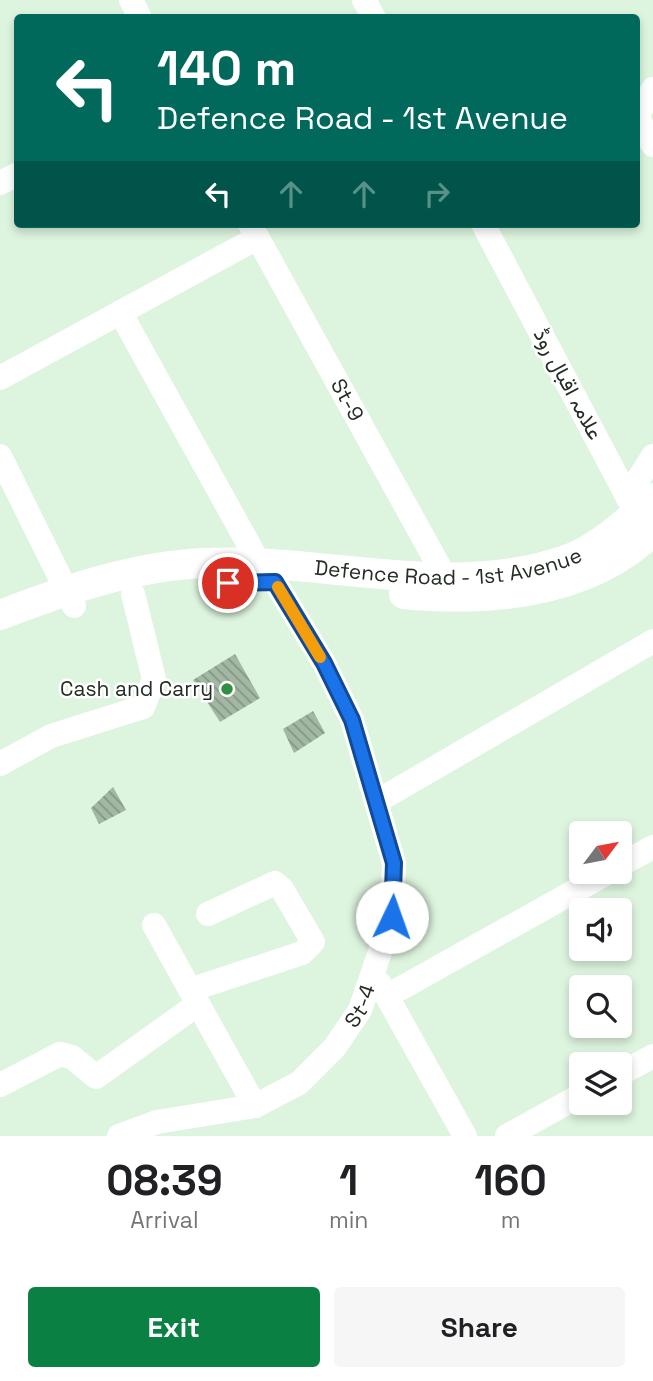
<!DOCTYPE html>
<html lang="en">
<head>
<meta charset="utf-8">
<style>
	:root { --surface:#fff; --page:#f6f6f6; --text:#202124; --muted:#757577; --accent:#0b8043 }
	body { margin:0; font-family:"Space Grotesk",Vazirmatn,sans-serif; background:var(--page); color:var(--text); height:100vh; display:flex; flex-direction:column; font-size:26px; white-space:nowrap }
	* { box-sizing:border-box; margin:0 }
	p { font-size:23px; color:var(--muted) }
	.icon { flex:none; width:38px; height:38px; fill:none; stroke:currentColor; stroke-width:2; stroke-linecap:round; stroke-linejoin:round }
	.map { position:relative; height:1136px; overflow:hidden }
	.sheet { display:flex; flex-direction:column; background:var(--surface); flex:1 }
	.sheet>* { flex:none }
	.banner { position:absolute; left:14px; top:14px; width:626px; height:214px; border-radius:7px; box-shadow:0 4px 10px #0003; background:#00695c; color:#fff; overflow:hidden }
	.needle { width:46px; rotate:58deg }
	.controls { position:absolute; left:569px; top:821px; display:grid; gap:14px }
	.controls a { display:grid; place-items:center; width:63px; height:63px; border-radius:7px; background:var(--surface); box-shadow:0 4px 10px #0003; font-size:35px }
	.pin { position:absolute; display:grid; place-items:center; width:60px; height:60px; color:#fff; margin:-30px; border:4px solid #fff; border-radius:50%; box-shadow:0 2px 7px #0007 }
	.me { position:absolute; width:77px; margin:-38px; rotate:3deg; stroke-linejoin:round; filter:drop-shadow(0 0 5px #0008) }
	.turn { display:flex; align-items:center; gap:24px; height:147px; padding:0 28px; font-size:32px }
	.turn .icon { width:91px; height:91px; stroke-width:2.5 }
	.turn b { display:block; font-size:49px; line-height:60px }
	.lanes { display:flex; align-items:center; height:66px; padding:0 28px; background:#0003; justify-content:center; gap:35px; direction:ltr }
	.lanes .off { opacity:.35 }
	.eta { display:flex; justify-content:space-evenly; align-items:center; height:119px; text-align:center }
	.eta b { font-size:42px; font-weight:700; line-height:49px }
	.primary-button { display:flex; gap:14px; margin-top:auto; padding:14px 28px }
	.primary-button a { flex:1; height:80px; border-radius:7px; background:var(--accent); color:#fff; font-size:28px; font-weight:700; line-height:80px; text-align:center }
	.primary-button a+a { background:var(--page); color:var(--text) }
	.map>svg:first-child { display:block }
	.building { fill:url(#building-back-hatch) }
	.lines { fill:none; stroke-linecap:round; stroke-linejoin:round }
	.minor { stroke:#fff; stroke-width:24 }
	.major { stroke:#fff; stroke-width:30 }
	.route-casing { stroke:#114b97; stroke-width:18 }
	.route { stroke:#1a73e8; stroke-width:12 }
	.slow { stroke:#f59e0b; stroke-width:12 }
	.poi-dot { fill:#308f42; stroke:#fff; stroke-width:2.5 }
	.labels { text-anchor:middle; stroke-width:5; stroke-linejoin:round; paint-order:stroke }
	.street-label { font-size:21px; fill:#242c24; stroke:#fff }
	.poi-label { font-size:21px; fill:#242c24; stroke:#fff; text-anchor:end }
</style>
</head>
<body>
<div class="map">
<svg width="653" height="1136" viewBox="0 0 653 1136">
	<defs>
		<pattern id="building-back-hatch" width="6" height="6" patternUnits="userSpaceOnUse" patternTransform="scale(1.75)"><rect width="6" height="6" fill="#a2b8a3"/><path d="M-1 5l2 2M0 0l6 6M5-1l2 2" fill="none" stroke="#849685"/></pattern>
	</defs>
	<rect width="100%" height="100%" fill="#ddf4de"/>
	<path class="building" d="M235 654 260 698 220 722 193 680Z
		M313 711 325 733 294 753 283 729Z
		M113 787 126 810 99 824 91 808Z"/>
	<g class="lines">
		<g class="minor">
			<path d="M131 0 140 18"/>
			<path d="M364 0 374 18"/>
			<path d="M637 116 653 89"/>
			<path d="M637 117 653 145"/>
			<path d="M0 183 18 174"/>
			<path id="s1" d="M250 224 445 577"/>
			<path d="M483 224 645 530"/>
			<path d="M120 312 259 563"/>
			<path d="M0 378 257 238"/>
			<path d="M0 456 74 606"/>
			<path d="M627 497 653 456"/>
			<path d="M0 764 51 736 143 707 154 679 133 594"/>
			<path d="M376 802 653 641"/>
			<path d="M620 865 653 847"/>
			<path d="M154 925 255 1106"/>
			<path d="M380 984 465 1136"/>
			<path d="M190 990 302 953 313 942 282 889 275 883 208 914"/>
			<path d="M387 996 609 872"/>
			<path d="M620 1074 653 1056"/>
			<path d="M0 1085 60 1054 72 1057 96 1077 198 1004"/>
			<path id="s2" d="M119 1136 157 1122 255 1106 299 1083 335 1047 360 1010 392 917 394 863 352 720 324 663 275 582"/>
			<path d="M507 1136 581 1095"/>
		</g>
		<g class="major">
			<path d="M404 594C490 602 588 595 653 531"/>
			<path id="s3" d="M0 615C65 590 134 566 204 563 322 557 448 600 563 561 597 550 627 522 653 498"/>
		</g>
	</g>
	<g class="lines">
		<g class="route-casing">
			<path id="route" d="M228 583 275 582 324 663 352 720 394 863 392 917"/>
		</g>
		<use href="#route" class="route"/>
		<path class="slow" d="M278 587 320 657"/>
	</g>
	<circle class="poi-dot" cx="227" cy="689" r="7"/>
	<g class="labels">
		<g class="street-label">
			<text transform="translate(568 384) rotate(62)" y="7">علامہ اقبال روڈ</text>
			<text dy="7" stroke="none"><textPath href="#s1" startOffset="201">St-9</textPath></text>
			<text dy="7" stroke="none"><textPath href="#s3" startOffset="457">Defence Road - 1st Avenue</textPath></text>
			<text dy="7" stroke="none"><textPath href="#s2" startOffset="289">St-4</textPath></text>
		</g>
		<g class="poi-label">
			<text x="213" y="696">Cash and Carry</text>
		</g>
	</g>
</svg>
<div class="controls">
<a><svg class="needle" viewBox="-14 -14 28 28"><path d="M0-13l5 13h-10z" fill="#e53935"/><path d="M0 13l5-13h-10z" fill="#757577"/></svg></a>
<a><svg class="icon" aria-label="sound" viewBox="0 0 24 24"><path d="M4 9h4l5-4v14l-5-4H4zM17 9q2 3 0 6"/></svg></a>
<a><svg class="icon" aria-label="search" viewBox="0 0 24 24"><circle cx="10" cy="10" r="6"/><path d="M15 15l6 6"/></svg></a>
<a><svg class="icon" aria-label="layers" viewBox="0 0 24 24"><path d="M12 4l9 5-9 5-9-5zM3 14l9 5 9-5"/></svg></a>
</div>
<div class="pin" style="left:228px;top:583px;background:#d93025"><svg class="icon" aria-label="arrive" viewBox="0 0 24 24"><path d="M6 21V4h12l-3 4 3 4H6"/></svg></div>
<svg class="me" style="left:392px;top:917px" viewBox="-20 -20 40 40"><circle r="19" fill="#fff"/><path d="M0-13L10 11 0 6-10 11z" fill="#1a73e8"/></svg>
<div class="banner">
<div class="turn"><svg class="icon" aria-label="left" viewBox="0 0 24 24"><path d="M17 20v-9H6M10 6l-5 5 5 5"/></svg><div><b>140 m</b>Defence Road - 1st Avenue</div></div>
<div class="lanes"><svg class="icon" aria-label="left" viewBox="0 0 24 24"><path d="M17 20v-9H6M10 6l-5 5 5 5"/></svg><svg class="icon off" aria-label="ahead" viewBox="0 0 24 24"><path d="M12 20V5M6 11l6-6 6 6"/></svg><svg class="icon off" aria-label="ahead" viewBox="0 0 24 24"><path d="M12 20V5M6 11l6-6 6 6"/></svg><svg class="icon off" aria-label="right" viewBox="0 0 24 24"><path d="M7 20v-9h11M14 6l5 5-5 5"/></svg></div>
</div>
</div>
<section class="sheet">
<div class="eta">
<div><b>08:39</b><p>Arrival</p></div>
<div><b>1</b><p>min</p></div>
<div><b>160</b><p>m</p></div>
</div>
<div class="primary-button"><a>Exit</a><a>Share</a></div>
</section>
</body>
</html>
